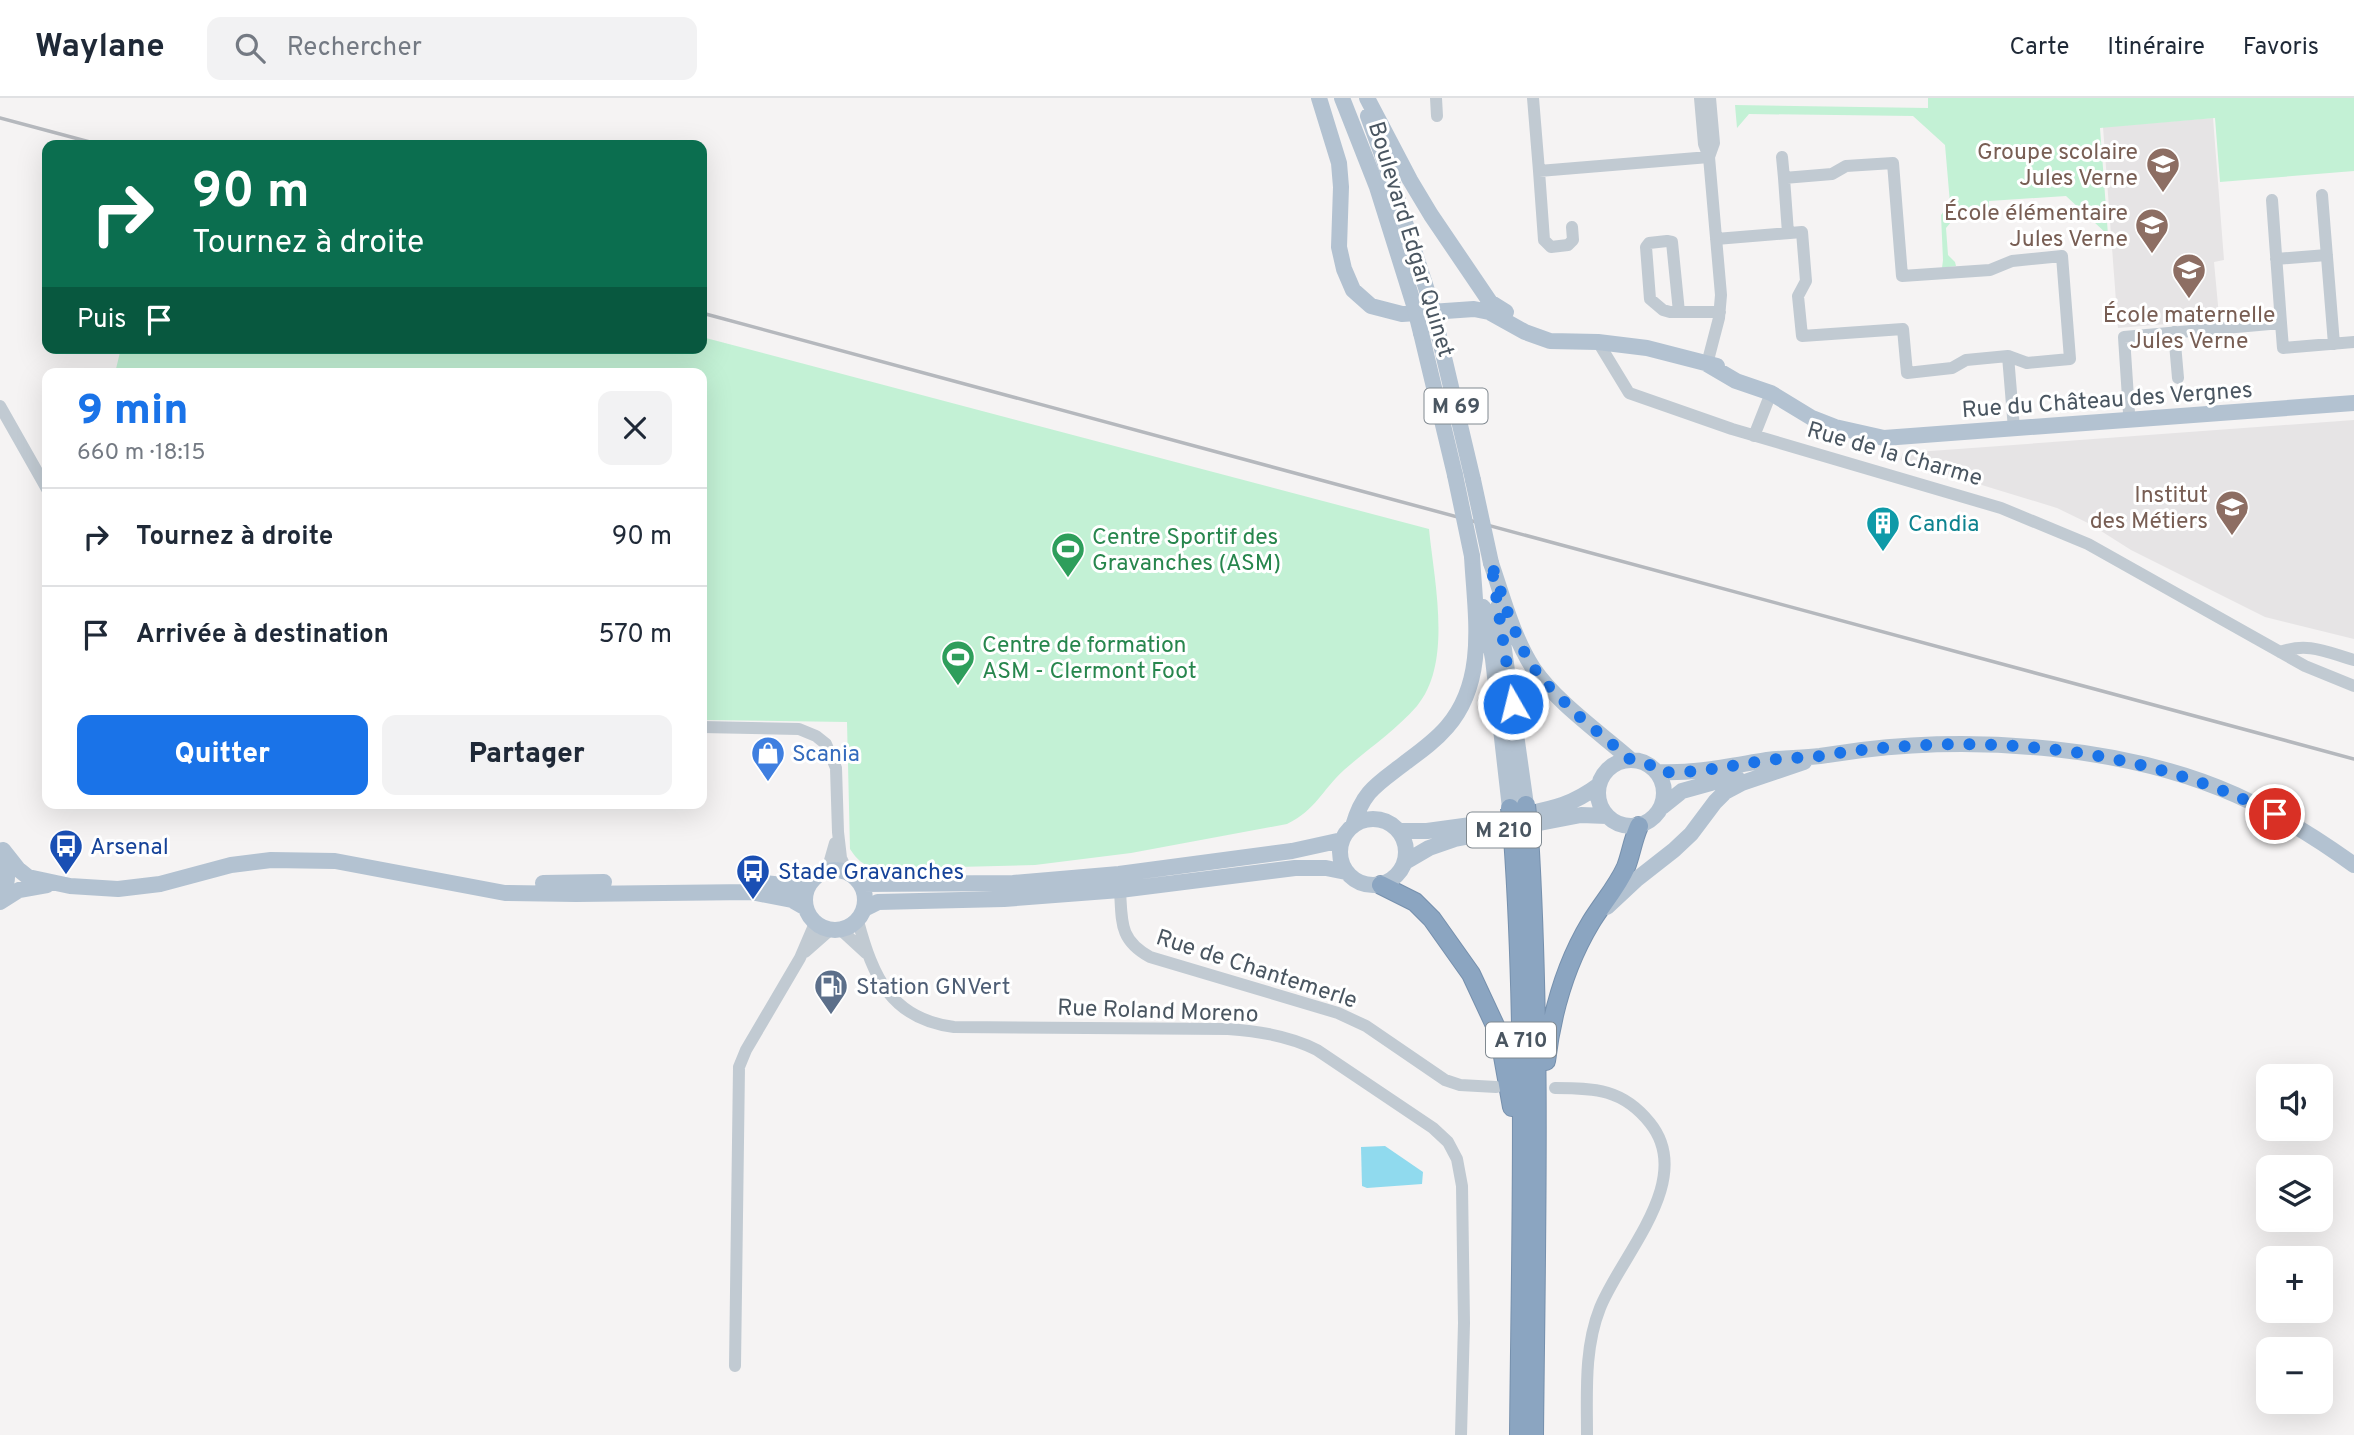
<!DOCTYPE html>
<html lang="fr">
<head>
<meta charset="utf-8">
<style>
	:root { --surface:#fff; --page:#f2f2f3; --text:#1f2937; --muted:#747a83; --line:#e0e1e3; --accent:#1a73e8 }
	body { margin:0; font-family:Overpass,sans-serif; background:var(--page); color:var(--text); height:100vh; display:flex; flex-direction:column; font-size:26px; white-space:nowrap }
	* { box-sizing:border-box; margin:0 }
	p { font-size:23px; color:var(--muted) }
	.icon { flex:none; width:38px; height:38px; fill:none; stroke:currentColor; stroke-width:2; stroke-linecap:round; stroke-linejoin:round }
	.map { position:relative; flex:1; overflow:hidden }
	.drawer { position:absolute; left:42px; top:270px; width:665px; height:441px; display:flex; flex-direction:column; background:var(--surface); border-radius:14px; box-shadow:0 7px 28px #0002 }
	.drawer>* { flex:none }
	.banner { position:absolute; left:42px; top:42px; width:665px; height:214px; border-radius:14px; box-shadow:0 7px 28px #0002; background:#0b6e4f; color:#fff; overflow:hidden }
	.buttons { position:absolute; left:2256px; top:966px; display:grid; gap:14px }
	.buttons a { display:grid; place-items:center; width:77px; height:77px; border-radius:14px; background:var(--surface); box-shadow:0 7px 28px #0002; font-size:35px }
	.pin { position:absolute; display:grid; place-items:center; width:60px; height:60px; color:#fff; margin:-30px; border:4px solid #fff; border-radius:50%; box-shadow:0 2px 7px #0007 }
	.me { position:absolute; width:77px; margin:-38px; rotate:352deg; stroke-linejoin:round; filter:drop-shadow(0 0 5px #0008) }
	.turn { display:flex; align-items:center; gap:24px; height:147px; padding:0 35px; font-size:32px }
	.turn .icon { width:91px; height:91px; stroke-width:2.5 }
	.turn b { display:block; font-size:49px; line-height:60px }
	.then { display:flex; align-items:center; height:66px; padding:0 35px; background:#0003; gap:14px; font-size:26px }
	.round { display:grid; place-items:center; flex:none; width:74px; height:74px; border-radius:14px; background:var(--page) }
	.overview { display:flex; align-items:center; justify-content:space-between; height:119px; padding:0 35px }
	h1 { font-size:42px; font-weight:800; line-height:52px; color:var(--accent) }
	.action { display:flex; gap:14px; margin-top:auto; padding:14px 35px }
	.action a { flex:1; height:80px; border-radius:14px; background:var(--accent); color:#fff; font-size:28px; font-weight:800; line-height:80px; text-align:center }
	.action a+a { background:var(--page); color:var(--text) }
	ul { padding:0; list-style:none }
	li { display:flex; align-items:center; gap:21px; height:98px; padding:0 35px; border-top:2px solid var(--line) }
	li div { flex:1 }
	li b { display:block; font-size:26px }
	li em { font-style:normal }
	header { display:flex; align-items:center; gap:42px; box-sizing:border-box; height:98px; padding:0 35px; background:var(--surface); border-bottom:2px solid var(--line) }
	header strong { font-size:33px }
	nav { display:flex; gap:38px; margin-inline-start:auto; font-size:24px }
	.search { width:490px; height:63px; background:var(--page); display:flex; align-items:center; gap:18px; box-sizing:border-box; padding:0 24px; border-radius:14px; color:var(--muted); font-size:26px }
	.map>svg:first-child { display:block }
	.education { fill:#e6e4e5 }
	.green { fill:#c3f1d5 }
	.water { fill:#90daee }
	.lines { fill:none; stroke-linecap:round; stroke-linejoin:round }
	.highway-casing { stroke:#7690ad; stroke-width:20 }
	.minor { stroke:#c1cad2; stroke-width:12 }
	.major { stroke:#b3c2d1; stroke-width:16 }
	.highway { stroke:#8ba5c1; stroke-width:18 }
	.rail { stroke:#b5b8bd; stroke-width:3.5 }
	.highway-bridge-casing { stroke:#7690ad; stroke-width:20; stroke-linecap:butt }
	.major-bridge { stroke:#b3c2d1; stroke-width:16 }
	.highway-bridge { stroke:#8ba5c1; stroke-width:18 }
	.route { stroke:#1a73e8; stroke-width:12; stroke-dasharray:0 21.6 }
	.labels { text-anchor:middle; stroke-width:6; stroke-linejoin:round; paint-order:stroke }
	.shield { fill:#fff; stroke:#808990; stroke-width:2 }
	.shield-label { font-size:21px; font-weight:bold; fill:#4a5661 }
	.education-label { font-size:23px; fill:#785e54; stroke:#fff; text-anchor:end }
	.street-label { font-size:23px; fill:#4a5661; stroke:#fff }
	.culture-label { font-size:23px; fill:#0d838f; stroke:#fff; text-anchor:start }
	.leisure-label { font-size:23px; fill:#27864d; stroke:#fff; text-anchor:start }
	.shop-label { font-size:23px; fill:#366cbe; stroke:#fff; text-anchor:start }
	.transit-label { font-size:23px; fill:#164399; stroke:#fff; text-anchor:start }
	.service-label { font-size:23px; fill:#4e5e75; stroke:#fff; text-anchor:start }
</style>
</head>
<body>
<header>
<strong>Waylane</strong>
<div class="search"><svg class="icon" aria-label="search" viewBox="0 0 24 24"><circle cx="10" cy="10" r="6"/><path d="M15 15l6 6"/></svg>Rechercher</div>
<nav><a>Carte</a><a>Itinéraire</a><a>Favoris</a></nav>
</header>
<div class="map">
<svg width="2354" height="1337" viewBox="0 0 2354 1337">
	<rect width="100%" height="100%" fill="#f5f3f3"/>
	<path class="education" d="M2213 20 2224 162 2214 164 2219 218 2216 222 2118 230 2103 29Z
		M2354 322V541L2265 519 2131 452 2090 426 2057 410 1900 362 1903 355Z"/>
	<path class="green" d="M1928 0H2354V73L2220 84 2215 20 2100 30 2108 137 2066 98 1989 103V114L1956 118 1946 130 1948 157 1955 164 1956 168 1942 170 1943 162 1941 117 1950 105 1945 47 1913 18 1749 16 1737 30 1735 7 1928 10Z
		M702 239 1429 431C1434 483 1453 565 1417 608 1396 632 1368 651 1344 672 1322 692 1316 712 1287 726L1131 755 1035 767 876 771C863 767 857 762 850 751L847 624 702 622V275H115L121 250H702Z"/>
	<path class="water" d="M1385 1048 1423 1074 1422 1086 1367 1090 1362 1088 1361 1049Z"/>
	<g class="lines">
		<g class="highway-casing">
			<path id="highway" d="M1529 736C1541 936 1536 1137 1534 1337
				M1513 739C1527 938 1521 1138 1519 1337
				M1381 787 1415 804 1432 821 1471 876 1499 936 1512 1009
				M1546 963C1552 913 1565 867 1591 824 1602 806 1617 789 1626 769 1631 756 1633 741 1639 728"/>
		</g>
		<path class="minor" d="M1436 0 1437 18
			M1533 0 1539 73 1709 59
			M1700 0 1704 46 1709 59 1721 197 1719 220 1707 266
			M1709 59 1714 45 1710 0
			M1782 59 1784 80
			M1539 73 1544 142 1551 149 1568 147 1573 142 1572 129
			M2322 97 2334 246
			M2272 102 2281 225
			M1716 141 1802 134 1806 183 1798 198 1802 238 1903 231 1907 275 1952 270 1966 262 2008 258 2027 265 2070 261 2062 158 2012 163 1990 172 1902 178 1893 65 1846 68 1832 76 1784 80 1788 135
			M2276 161 2327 157
			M1679 214 1672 144 1667 143 1649 145 1646 149 1650 201 1663 212 1670 214H1720
			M2174 234 2178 280
			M1598 244 1629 295 1732 331 2001 410 2088 446 2305 568 2354 588
			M2008 258 2014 331
			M0 308 47 391
			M2129 315 2124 239 2281 225 2283 250 2354 244
			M1754 338 1771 295
			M2280 554C2308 544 2326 554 2354 562
			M702 629 799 631 816 638 826 646 836 670 838 734 841 760 848 775
			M827 773 835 745
			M1120 792C1122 824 1119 842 1150 859L1338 915 1366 928 1445 982 1460 987 1496 989
			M858 823C873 879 891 921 954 929L1228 931C1259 933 1290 938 1317 952L1433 1030 1448 1044 1457 1061 1462 1088 1464 1225 1461 1337
			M841 832 866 855
			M805 854 830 832
			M1555 990C1595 990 1623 991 1650 1025 1696 1082 1621 1157 1600 1210 1584 1250 1587 1295 1587 1337
			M735 1268 739 969 746 952 800 860 815 825"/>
		<path class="major" d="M1319 0 1339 65 1341 89 1339 149 1344 171 1353 192 1371 208 1402 216 1474 211 1489 214 1525 234 1550 243 1598 244 1647 250 1717 268
			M1342 0 1377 89 1414 207
			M1367 0 1410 82 1431 117 1490 204 1506 214
			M1368 18 1392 84 1431 205
			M1438 234 1473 382
			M1421 235 1455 377
			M1707 266 1736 283 1771 295 1812 320 1835 329 1884 340 2354 305
			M1491 465C1503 500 1513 539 1533 570 1555 603 1600 635 1631 662
			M1483 509 1493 561 1510 710
			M1498 509 1526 707
			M1598 695a33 33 0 1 1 66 0a33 33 0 1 1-66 0Z
			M1657 674C1695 676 1730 668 1767 662 1784 660 1802 660 1820 658 1834 656 1848 654 1862 652 1980 638 2126 648 2236 697 2278 716 2317 740 2354 767
			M1662 709 1682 693 1736 678
			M1517 718C1551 711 1571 708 1599 687
			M1340 754a33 33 0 1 1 66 0a33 33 0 1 1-66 0Z
			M1353 728C1363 692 1378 686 1406 664 1421 653 1435 643 1447 629 1488 582 1475 516 1472 458
			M1399 733H1427L1471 727
			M3 752 18 771 28 779 70 788 118 791 160 786 231 767 271 762 335 763 505 795 576 796 751 794 792 802 806 810
			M1405 764 1429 750 1455 741 1581 717 1607 718
			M805 802a30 30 0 1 1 60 0a30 30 0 1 1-60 0Z
			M753 784 794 788 811 784
			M543 785 604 784
			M861 786 1013 785 1119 776 1292 753 1342 742
			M0 800C9 786 9 771 4 755
			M0 804 19 792 47 787
			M1607 809 1637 781 1674 752 1691 736 1715 704 1725 694 1742 685 1804 664
			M864 811 878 804 1004 801 1120 792 1295 770H1326L1346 774"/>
		<use href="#highway" class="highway"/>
		<path class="rail" d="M0 20 101 47
			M702 215 2354 661"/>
		<g class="highway-bridge-casing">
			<path id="highway-bridge" d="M1526 707 1529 736
				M1510 710 1513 739"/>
		</g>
		<path class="major-bridge" d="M1431 205 1438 234
			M1414 207 1421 235
			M1455 377 1472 458
			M1473 382 1491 465"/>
		<use href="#highway-bridge" class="highway-bridge"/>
	</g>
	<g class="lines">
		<path class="route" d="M1513 606 1491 465 1510 521 1526 558 1542 582 1580 619 1631 662 1650 667 1657 674C1695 676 1730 668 1767 662 1785 660 1803 660 1820 658 1834 656 1848 653 1862 652 2002 636 2148 652 2275 716"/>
	</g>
	<defs>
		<g id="school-pin" transform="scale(1.75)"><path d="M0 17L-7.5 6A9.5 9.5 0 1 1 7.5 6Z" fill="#8d6e63" stroke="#fff"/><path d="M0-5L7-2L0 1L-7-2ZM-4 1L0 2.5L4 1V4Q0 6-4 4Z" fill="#fff"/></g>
		<g id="building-pin" transform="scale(1.75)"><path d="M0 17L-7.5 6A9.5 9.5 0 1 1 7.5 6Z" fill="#0f9aa8" stroke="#fff"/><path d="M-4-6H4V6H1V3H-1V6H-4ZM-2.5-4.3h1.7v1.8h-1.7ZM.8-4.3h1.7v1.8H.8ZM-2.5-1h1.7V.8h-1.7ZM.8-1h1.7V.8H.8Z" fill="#fff"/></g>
		<g id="stadium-pin" transform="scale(1.75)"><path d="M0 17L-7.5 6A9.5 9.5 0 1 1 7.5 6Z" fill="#2e9e5b" stroke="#fff"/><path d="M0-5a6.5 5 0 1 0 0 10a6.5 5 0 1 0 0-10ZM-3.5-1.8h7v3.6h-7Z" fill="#fff"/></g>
		<g id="shop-pin" transform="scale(1.75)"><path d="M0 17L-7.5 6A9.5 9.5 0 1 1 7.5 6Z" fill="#3f7fe0" stroke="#fff"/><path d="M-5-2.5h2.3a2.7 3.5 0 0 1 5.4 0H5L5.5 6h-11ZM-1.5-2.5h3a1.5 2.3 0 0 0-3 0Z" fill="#fff"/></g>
		<g id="bus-pin" transform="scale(1.75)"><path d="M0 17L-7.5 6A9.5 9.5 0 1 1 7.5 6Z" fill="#1a4fb4" stroke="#fff"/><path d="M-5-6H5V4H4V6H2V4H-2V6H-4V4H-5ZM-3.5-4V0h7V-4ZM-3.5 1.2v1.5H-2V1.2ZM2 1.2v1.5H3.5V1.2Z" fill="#fff"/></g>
		<g id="fuel-pin" transform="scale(1.75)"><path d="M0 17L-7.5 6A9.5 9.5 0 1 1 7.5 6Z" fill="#5c6f8a" stroke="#fff"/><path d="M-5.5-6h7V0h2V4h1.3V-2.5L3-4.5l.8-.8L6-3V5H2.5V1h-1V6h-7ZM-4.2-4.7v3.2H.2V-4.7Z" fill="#fff"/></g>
	</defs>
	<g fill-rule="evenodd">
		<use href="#school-pin" x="2163" y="66"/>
		<use href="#school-pin" x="2152" y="127"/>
		<use href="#school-pin" x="2189" y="172"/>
		<use href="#school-pin" x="2232" y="409"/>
		<use href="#building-pin" x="1883" y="425"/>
		<use href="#stadium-pin" x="1068" y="451"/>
		<use href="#stadium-pin" x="958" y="559"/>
		<use href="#shop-pin" x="768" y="655"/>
		<use href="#bus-pin" x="66" y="748"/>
		<use href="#bus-pin" x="753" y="773"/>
		<use href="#fuel-pin" x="831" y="888"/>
	</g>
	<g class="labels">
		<g class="shield">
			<rect x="1424.5" y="290.5" width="63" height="35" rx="5"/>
			<rect x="1467" y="714.5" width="74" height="35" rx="5"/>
			<rect x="1486" y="924.5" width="70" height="35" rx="5"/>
		</g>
		<g class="shield-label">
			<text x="1456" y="315">M 69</text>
			<text x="1504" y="739">M 210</text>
			<text x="1521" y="949">A 710</text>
		</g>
		<g class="education-label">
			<text x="2138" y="61">Groupe scolaire<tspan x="2138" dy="26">Jules Verne</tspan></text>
			<text x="2128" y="122">École élémentaire<tspan x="2128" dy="26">Jules Verne</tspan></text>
			<text x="2189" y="224" text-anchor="middle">École maternelle<tspan x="2189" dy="26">Jules Verne</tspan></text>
			<text x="2208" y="404">Institut<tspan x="2208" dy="26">des Métiers</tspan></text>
		</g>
		<g class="street-label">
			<text transform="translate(1412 141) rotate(73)" y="8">Boulevard Edgar Quinet</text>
			<text transform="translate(2107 301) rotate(-4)" y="8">Rue du Château des Vergnes</text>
			<text transform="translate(1895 355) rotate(16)" y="8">Rue de la Charme</text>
			<text transform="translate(1257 870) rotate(18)" y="8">Rue de Chantemerle</text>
			<text transform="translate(1158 912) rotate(2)" y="8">Rue Roland Moreno</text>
		</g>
		<g class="culture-label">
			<text x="1908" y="433">Candia</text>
		</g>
		<g class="leisure-label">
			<text x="1092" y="446">Centre Sportif des<tspan x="1092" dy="26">Gravanches (ASM)</tspan></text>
			<text x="982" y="554">Centre de formation<tspan x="982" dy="26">ASM - Clermont Foot</tspan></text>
		</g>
		<g class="shop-label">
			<text x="792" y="663">Scania</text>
		</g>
		<g class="transit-label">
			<text x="90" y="756">Arsenal</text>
			<text x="778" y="781">Stade Gravanches</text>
		</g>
		<g class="service-label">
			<text x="856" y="896">Station GNVert</text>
		</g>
	</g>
</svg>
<div class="buttons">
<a><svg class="icon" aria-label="sound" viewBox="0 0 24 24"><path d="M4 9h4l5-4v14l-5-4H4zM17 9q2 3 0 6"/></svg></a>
<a><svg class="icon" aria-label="layers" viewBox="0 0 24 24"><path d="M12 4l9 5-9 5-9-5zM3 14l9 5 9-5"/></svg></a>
<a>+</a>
<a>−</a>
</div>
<div class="pin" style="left:2275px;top:716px;background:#d93025"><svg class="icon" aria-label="arrive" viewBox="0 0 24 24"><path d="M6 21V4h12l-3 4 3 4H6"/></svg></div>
<svg class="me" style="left:1513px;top:606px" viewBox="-20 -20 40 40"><circle r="17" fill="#1a73e8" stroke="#fff" stroke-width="3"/><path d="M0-11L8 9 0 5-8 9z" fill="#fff"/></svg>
<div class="banner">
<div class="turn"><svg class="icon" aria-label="right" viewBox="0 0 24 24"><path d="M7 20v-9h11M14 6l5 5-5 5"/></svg><div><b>90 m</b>Tournez à droite</div></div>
<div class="then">Puis<svg class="icon" aria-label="arrive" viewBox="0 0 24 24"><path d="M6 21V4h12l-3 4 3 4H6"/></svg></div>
</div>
<section class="drawer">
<div class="overview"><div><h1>9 min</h1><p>660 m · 18:15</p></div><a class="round"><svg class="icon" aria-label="close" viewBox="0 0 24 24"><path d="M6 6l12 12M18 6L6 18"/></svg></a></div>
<ul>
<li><svg class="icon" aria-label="right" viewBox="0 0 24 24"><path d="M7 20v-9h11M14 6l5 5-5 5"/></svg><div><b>Tournez à droite</b></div><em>90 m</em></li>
<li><svg class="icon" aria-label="arrive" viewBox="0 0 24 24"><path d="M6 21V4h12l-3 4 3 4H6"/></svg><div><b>Arrivée à destination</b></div><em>570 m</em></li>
</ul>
<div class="action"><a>Quitter</a><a>Partager</a></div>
</section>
</div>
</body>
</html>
